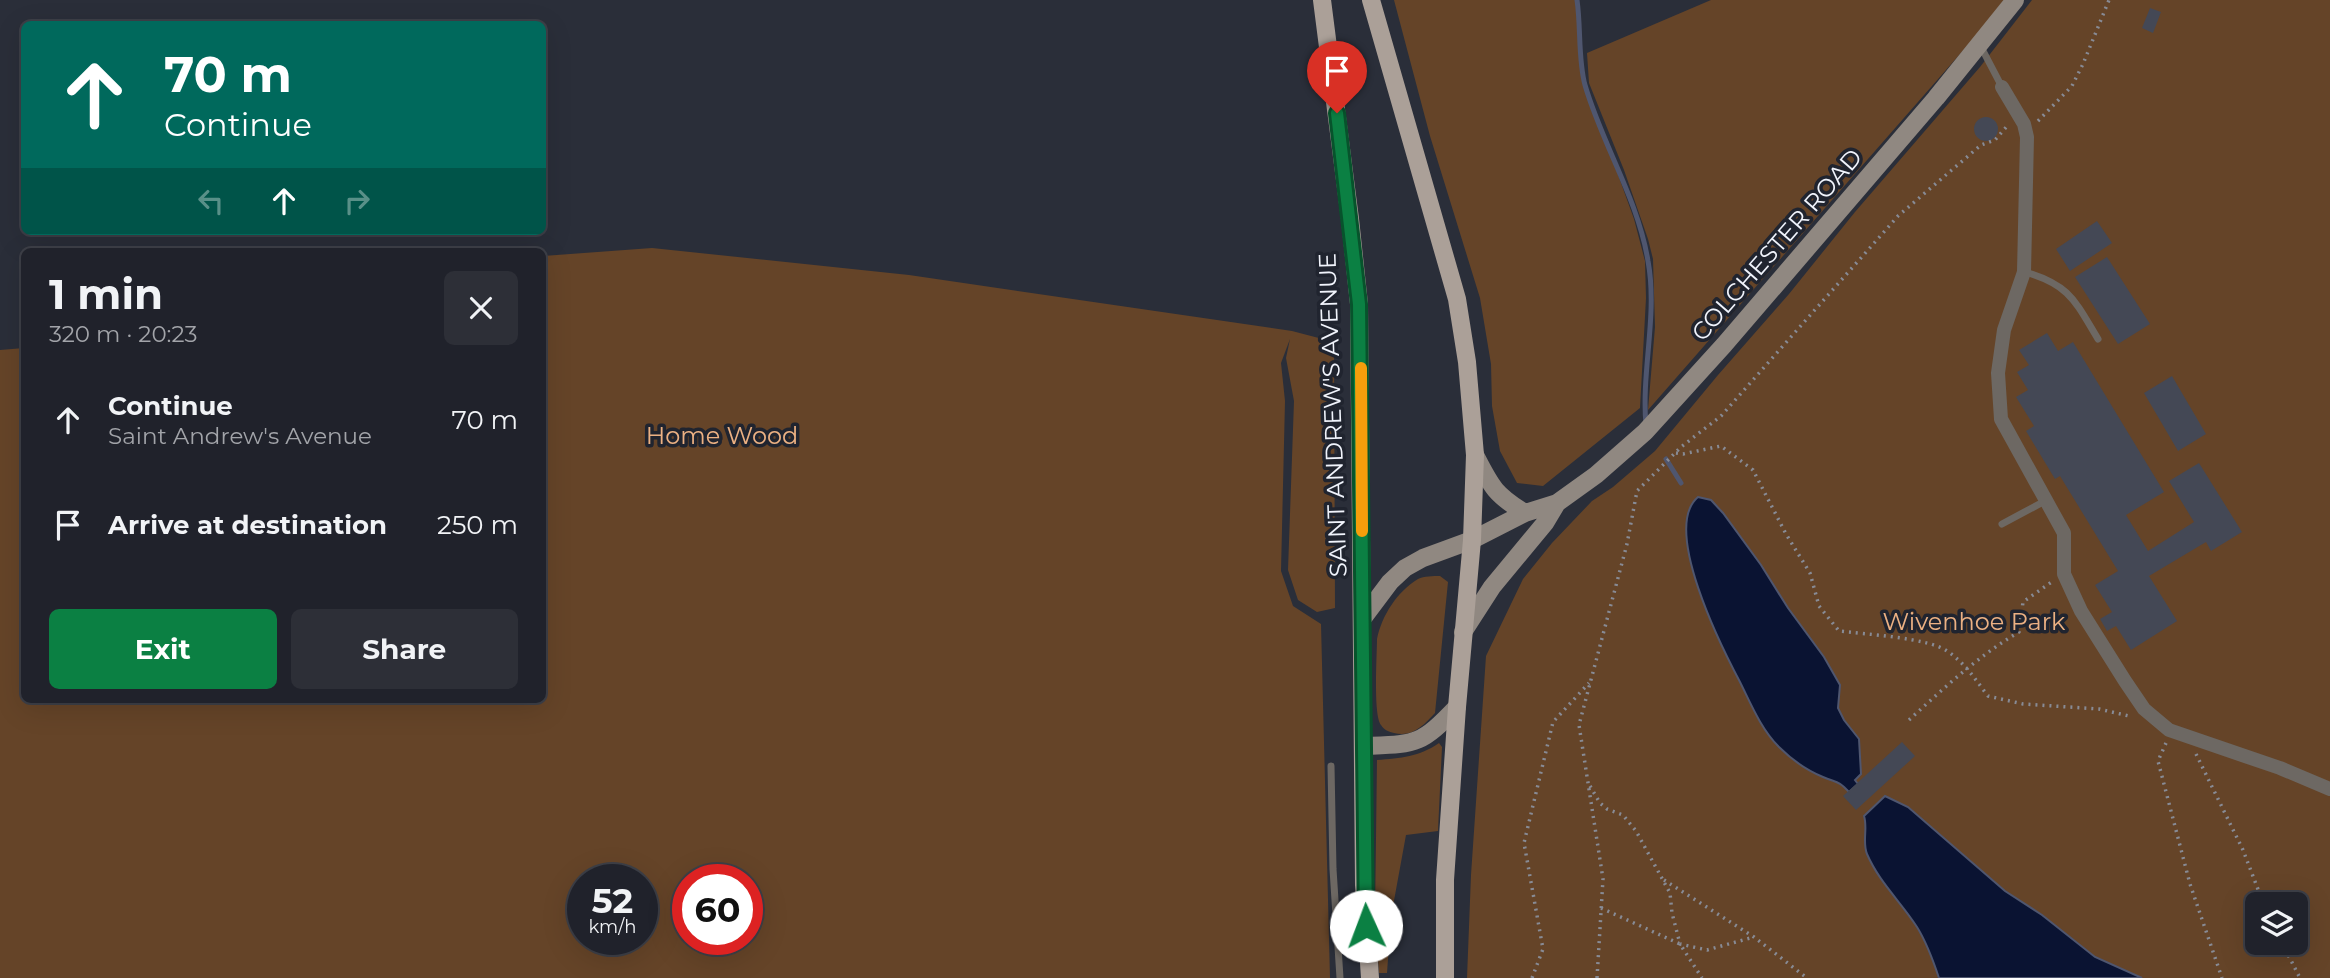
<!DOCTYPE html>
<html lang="en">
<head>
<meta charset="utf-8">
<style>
	:root { --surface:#20222b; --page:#2d2f37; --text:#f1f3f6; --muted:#a2a4a9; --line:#3d3f47; --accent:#0b8043 }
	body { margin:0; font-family:Montserrat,sans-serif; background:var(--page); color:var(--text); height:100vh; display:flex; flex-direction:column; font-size:26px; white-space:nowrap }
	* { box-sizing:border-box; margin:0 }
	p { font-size:23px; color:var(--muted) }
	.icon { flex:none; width:38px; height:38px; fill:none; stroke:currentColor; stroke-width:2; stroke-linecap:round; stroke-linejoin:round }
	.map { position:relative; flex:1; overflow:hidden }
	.side { position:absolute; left:21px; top:248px; width:525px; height:455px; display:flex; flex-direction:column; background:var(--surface); border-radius:10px; box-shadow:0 7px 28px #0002,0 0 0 2px var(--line) }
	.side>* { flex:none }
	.hud { position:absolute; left:21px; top:21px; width:525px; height:214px; border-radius:10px; box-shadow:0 7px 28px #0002,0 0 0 2px var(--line); background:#00695c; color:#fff; overflow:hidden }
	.tools { position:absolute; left:2245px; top:892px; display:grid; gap:14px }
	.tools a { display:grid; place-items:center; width:63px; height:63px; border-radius:10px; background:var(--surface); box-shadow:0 7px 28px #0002,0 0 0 2px var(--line); font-size:35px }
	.speed { position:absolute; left:567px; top:864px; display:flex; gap:14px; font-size:35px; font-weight:700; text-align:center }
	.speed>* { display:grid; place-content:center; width:91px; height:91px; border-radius:50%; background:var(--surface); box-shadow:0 7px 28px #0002,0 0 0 2px var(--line); line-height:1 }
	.speed small { font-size:18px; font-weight:400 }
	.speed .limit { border:10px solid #d22; background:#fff; color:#111 }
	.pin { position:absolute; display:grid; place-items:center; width:60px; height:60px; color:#fff; margin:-72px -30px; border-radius:50% 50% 50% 0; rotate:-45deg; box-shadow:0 0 7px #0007 }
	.pin .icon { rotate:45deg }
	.me { position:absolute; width:77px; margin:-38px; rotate:358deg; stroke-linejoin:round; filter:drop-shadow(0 0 5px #0008) }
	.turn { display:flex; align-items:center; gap:24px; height:147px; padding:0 28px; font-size:32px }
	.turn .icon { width:91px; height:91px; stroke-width:2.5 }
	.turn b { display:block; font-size:49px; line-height:60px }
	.lanes { display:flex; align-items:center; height:66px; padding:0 28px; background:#0003; justify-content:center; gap:35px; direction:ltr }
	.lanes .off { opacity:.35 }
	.round { display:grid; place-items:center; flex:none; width:74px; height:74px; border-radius:10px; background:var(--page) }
	.summary { display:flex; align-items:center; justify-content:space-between; height:119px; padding:0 28px }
	h1 { font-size:42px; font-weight:700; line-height:52px }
	.button { display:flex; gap:14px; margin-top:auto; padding:14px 28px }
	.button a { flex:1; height:80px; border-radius:10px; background:var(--accent); color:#fff; font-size:28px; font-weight:700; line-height:80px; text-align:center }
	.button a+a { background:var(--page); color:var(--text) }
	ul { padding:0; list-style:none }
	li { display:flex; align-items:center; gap:21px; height:105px; padding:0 28px }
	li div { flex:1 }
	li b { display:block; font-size:26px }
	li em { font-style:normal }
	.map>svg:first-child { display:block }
	.green { fill:#654428; fill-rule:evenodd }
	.water { fill:#0a1332; stroke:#4f566f; stroke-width:2 }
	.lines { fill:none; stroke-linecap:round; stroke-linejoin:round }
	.stream { stroke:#4f566f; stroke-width:5 }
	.building { fill:#444855 }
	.path { stroke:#888b95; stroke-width:3.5; stroke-dasharray:2 5; stroke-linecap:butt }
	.lane { stroke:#6d6863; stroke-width:7 }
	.street { stroke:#6d6863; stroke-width:14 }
	.secondary { stroke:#908881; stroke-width:18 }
	.primary { stroke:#aba098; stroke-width:18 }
	.route-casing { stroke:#07532c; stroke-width:18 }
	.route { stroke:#0b8043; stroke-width:12 }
	.slow { stroke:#f59e0b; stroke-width:12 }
	.labels { text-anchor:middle; stroke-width:7; stroke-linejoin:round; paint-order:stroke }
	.street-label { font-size:24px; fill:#f1f4fc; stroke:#20242f }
	.park-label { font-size:24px; fill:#ecb183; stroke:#20242f }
</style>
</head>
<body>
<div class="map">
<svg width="2330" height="978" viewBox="0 0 2330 978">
	<rect width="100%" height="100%" fill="#2a2e39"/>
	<path class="green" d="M1394 0H1577L1585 83 1634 219 1645 261 1646 298 1640 408 1543 486 1517 483 1500 451 1492 406 1491 364 1480 298 1430 136Z
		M1711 0H2004L1974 38 1648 410 1655 327 1653 259 1648 239 1624 170 1589 83 1587 53Z
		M2032 0H2330V978H1467L1471 875 1486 656 1523 579 1552 543 1592 501 1613 487 1655 451 1718 375 1789 294 1855 212 1980 67ZM2258 905H2296V943H2258Z
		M652 248 909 275 1292 331 1334 342 1335 608 1317 612 1298 600 1288 570 1294 401 1286 358 1290 339 1281 363 1285 401 1281 571 1293 606 1321 624 1330 978H0V350L24 348V700H542L543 256ZM583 880H642V940H583ZM688 880H747V940H688Z
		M1440 576 1448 582 1435 713C1424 725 1412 738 1394 733 1389 732 1384 730 1381 725 1373 715 1377 655 1377 639 1382 615 1397 592 1418 579 1424 576 1433 576 1440 576Z
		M1439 743 1442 747 1438 831 1406 835 1391 917 1387 973H1379L1375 917 1377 760C1401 758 1419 757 1439 743Z"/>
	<path class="water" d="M1698 497 1711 500 1723 513 1761 565 1788 608 1824 657 1840 685 1838 708 1844 720 1859 739 1861 774 1855 780 1858 784 1849 792C1838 780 1837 783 1823 777 1806 770 1791 759 1779 747 1761 729 1751 704 1740 682 1722 648 1661 528 1698 497Z
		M1885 796 1908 807 2005 891 2042 915 2095 957 2142 978H1939C1933 960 1927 943 1917 927 1901 902 1879 882 1867 854 1862 842 1868 828 1864 816Z"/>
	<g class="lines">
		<path class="stream" d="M1577 0C1581 27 1578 60 1585 85 1602 144 1638 199 1648 261 1658 315 1641 371 1646 425
			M1666 459 1681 483"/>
	</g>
	<path class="building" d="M2150 8 2161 12 2153 33 2142 28Z
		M1974 129a12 12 0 1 1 24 0a12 12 0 1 1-24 0Z
		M2097 221 2112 243 2070 271 2056 249Z
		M2107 257 2150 324 2118 344 2075 277Z
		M2047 333 2058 351 2073 342 2164 492 2126 515 2148 551 2194 522 2169 481 2199 463 2242 532 2211 551 2206 542 2149 576 2177 621 2131 650 2116 626 2107 631 2100 619 2112 612 2095 585 2118 571 2060 476 2055 479 2026 431 2034 426 2016 397 2028 390 2017 372 2029 365 2019 350Z
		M2172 376 2206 434 2178 451 2144 393Z
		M1902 742 1915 756 1856 810 1843 796Z"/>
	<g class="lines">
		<path class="path" d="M2038 121 2072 86 2083 64 2109 0
			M1676 453 1683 454 1721 446 1753 470 1786 534 1810 573 1819 606 1839 631C1864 634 1929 638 1947 651 1965 663 1975 679 1988 696L2023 704 2099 709 2129 716
			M1909 720C1944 688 1978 656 2019 632L2023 602 2053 581
			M2166 743 2158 761 2190 884 2222 978
			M2196 754 2243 850 2264 905
			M1590 786 1600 803 1607 809 1623 815 1636 831 1670 893 1672 913 1680 944 1707 950 1754 937
			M1664 880 1754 937 1807 978
			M1601 908 1680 944 1702 978
			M2282 943 2300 978
			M1532 978 1543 949 1524 843 1553 722 1589 683
			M1597 978 1603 879 1579 725 1627 544 1637 491 1681 447 1721 416 1898 216 1981 145 1995 140 2008 125"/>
		<path class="lane" d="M1980 45 2002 87
			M2025 272C2070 285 2075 301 2098 339
			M2002 524 2045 501
			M1331 766 1333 869 1340 978"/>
		<path class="street" d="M2002 87 2024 124 2027 137 2024 272 2004 330 1998 373 2001 419 2064 533V574L2081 611 2125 681 2144 709 2169 730 2280 768 2330 789"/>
		<path class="secondary" d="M1475 455C1491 486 1494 494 1525 513
			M1363 618 1390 582 1405 568 1423 558 1472 540 1525 513 1557 503 1596 475 1645 432 1724 345 1936 98 2015 0
			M1463 632 1492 587 1545 523 1557 503
			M1364 746C1416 744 1420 746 1457 707"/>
		<path class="primary" d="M1322 0 1350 219 1359 304 1364 885 1370 978
			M1371 0 1457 299 1467 362 1475 455 1472 540 1457 707 1445 880V978"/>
	</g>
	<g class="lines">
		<g class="route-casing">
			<path id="route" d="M1337 113 1359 304 1366 926"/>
		</g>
		<use href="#route" class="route"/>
		<path class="slow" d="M1361 368 1362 531"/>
	</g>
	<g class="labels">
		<g class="street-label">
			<text transform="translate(1777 245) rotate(-49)" y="8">COLCHESTER ROAD</text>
			<text transform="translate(1333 415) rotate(-92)" y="8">SAINT ANDREW'S AVENUE</text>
		</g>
		<g class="park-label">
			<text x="722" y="444">Home Wood</text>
			<text x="1974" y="630">Wivenhoe Park</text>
		</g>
	</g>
</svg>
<div class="tools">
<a><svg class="icon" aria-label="layers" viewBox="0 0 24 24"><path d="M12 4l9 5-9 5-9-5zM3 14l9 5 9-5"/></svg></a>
</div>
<div class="speed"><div>52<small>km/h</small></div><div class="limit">60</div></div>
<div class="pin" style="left:1337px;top:113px;background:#d93025"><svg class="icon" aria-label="arrive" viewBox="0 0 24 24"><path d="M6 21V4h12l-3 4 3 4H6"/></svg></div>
<svg class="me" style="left:1366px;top:926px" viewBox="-20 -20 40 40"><circle r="19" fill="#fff"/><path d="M0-13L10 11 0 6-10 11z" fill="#0b8043"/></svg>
<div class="hud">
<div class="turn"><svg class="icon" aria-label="ahead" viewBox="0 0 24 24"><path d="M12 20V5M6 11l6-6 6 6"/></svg><div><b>70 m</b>Continue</div></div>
<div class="lanes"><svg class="icon off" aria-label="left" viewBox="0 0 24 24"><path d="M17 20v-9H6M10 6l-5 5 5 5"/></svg><svg class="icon" aria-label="ahead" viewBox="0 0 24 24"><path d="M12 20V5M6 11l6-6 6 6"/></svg><svg class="icon off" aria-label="right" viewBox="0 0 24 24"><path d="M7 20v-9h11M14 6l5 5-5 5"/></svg></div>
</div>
<section class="side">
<div class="summary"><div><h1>1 min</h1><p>320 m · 20:23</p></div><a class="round"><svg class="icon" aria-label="close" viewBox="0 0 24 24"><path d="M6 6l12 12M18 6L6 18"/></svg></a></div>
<ul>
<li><svg class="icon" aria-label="ahead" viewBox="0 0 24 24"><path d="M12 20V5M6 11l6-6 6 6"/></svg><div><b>Continue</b><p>Saint Andrew's Avenue</p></div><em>70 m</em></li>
<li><svg class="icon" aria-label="arrive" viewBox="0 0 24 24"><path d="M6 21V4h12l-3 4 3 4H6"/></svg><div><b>Arrive at destination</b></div><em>250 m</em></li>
</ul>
<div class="button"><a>Exit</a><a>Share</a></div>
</section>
</div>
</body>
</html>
